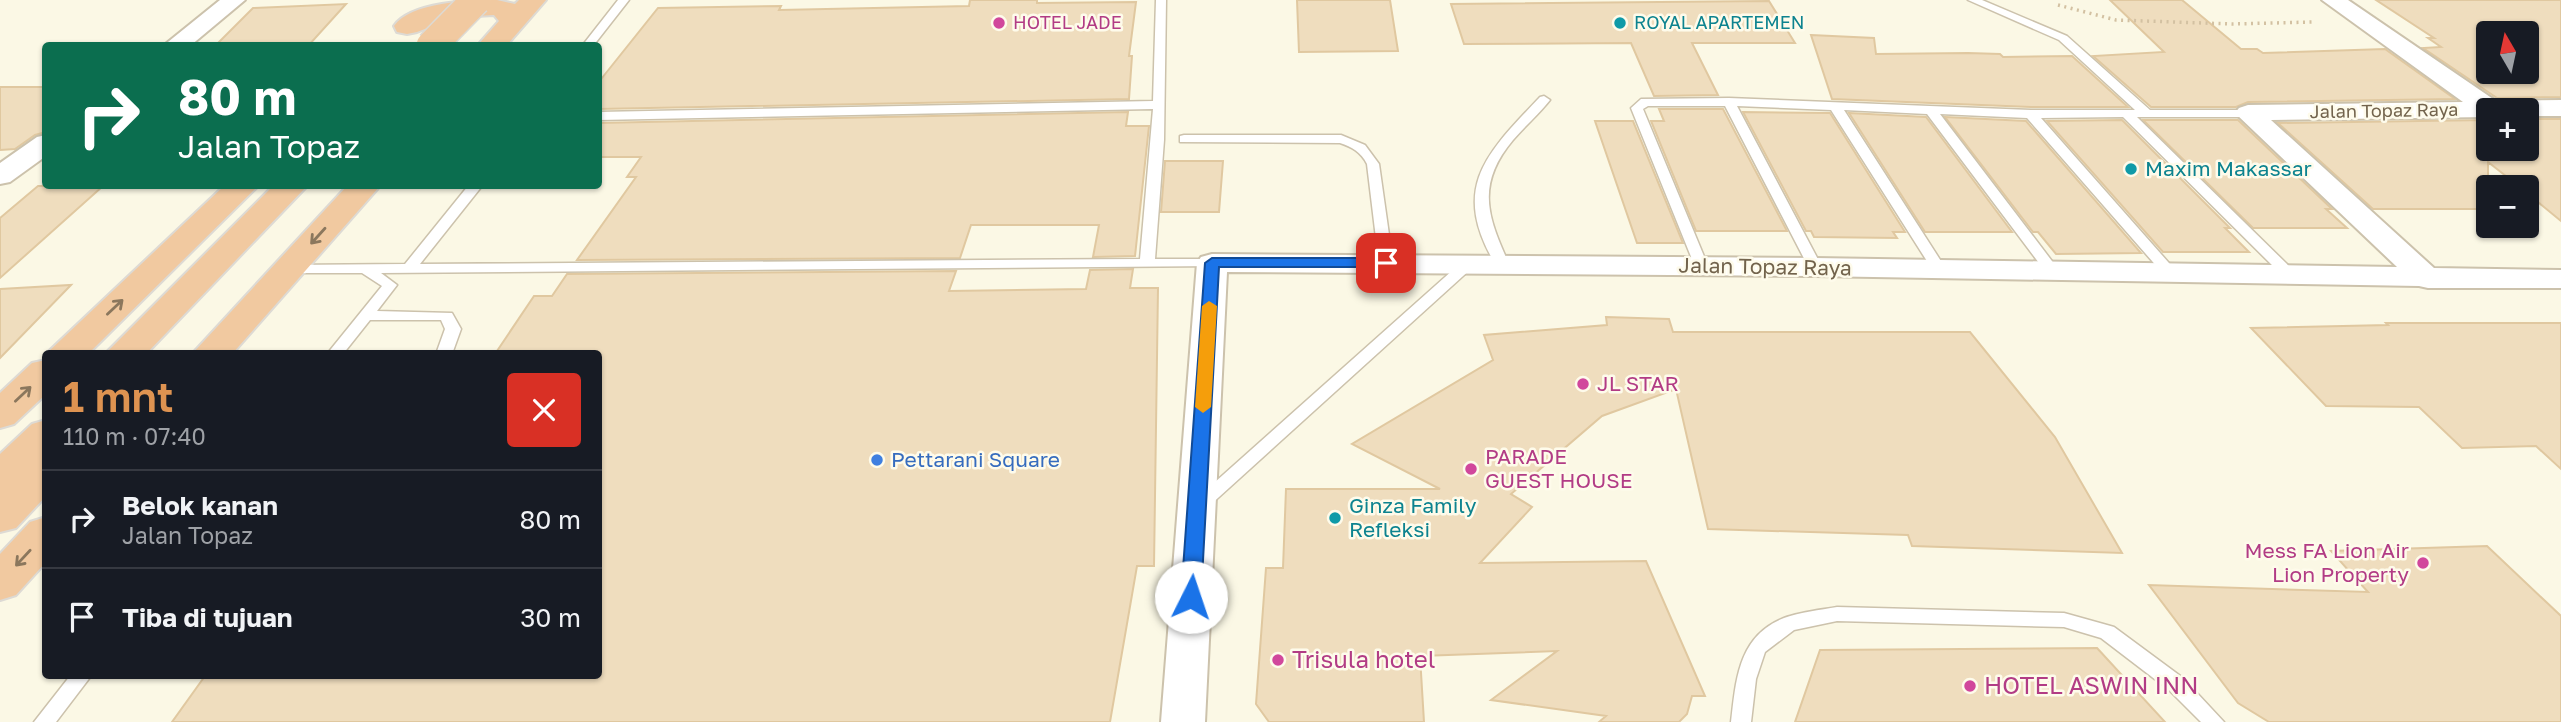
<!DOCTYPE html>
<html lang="id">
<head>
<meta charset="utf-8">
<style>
	:root { --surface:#171b24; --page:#20242c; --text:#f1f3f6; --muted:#9ea1a6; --line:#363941; --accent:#de9351 }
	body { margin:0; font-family:"Golos Text",sans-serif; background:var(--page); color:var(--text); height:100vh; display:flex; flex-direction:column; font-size:26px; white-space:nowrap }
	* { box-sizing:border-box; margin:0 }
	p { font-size:23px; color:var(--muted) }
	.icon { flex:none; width:38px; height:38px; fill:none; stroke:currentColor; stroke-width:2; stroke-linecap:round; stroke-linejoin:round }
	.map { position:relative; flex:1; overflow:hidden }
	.panel { position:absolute; left:42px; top:350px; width:560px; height:329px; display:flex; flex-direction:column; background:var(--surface); border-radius:7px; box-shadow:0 2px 5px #0004 }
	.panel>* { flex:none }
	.guide { position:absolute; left:42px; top:42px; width:560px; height:147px; border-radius:7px; box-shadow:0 2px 5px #0004; background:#0b6e4f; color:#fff; overflow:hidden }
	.needle { width:46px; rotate:351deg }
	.fabs { position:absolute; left:2476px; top:21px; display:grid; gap:14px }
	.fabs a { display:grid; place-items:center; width:63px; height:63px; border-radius:7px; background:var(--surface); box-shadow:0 2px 5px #0004; font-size:35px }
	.pin { position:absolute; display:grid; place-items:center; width:60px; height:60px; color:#fff; margin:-30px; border-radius:14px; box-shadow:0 4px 10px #0006 }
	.me { position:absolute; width:77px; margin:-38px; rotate:4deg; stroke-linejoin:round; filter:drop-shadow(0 0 5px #0008) }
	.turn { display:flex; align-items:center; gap:24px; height:147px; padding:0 21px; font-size:32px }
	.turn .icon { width:91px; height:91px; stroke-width:2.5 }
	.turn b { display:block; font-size:49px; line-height:60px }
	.round { display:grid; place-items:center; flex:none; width:74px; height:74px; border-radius:7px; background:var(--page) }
	.headline { display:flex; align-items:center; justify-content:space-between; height:119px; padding:0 21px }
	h1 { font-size:42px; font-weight:600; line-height:52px; color:var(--accent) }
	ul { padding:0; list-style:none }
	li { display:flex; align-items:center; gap:21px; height:98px; padding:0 21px; border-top:2px solid var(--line) }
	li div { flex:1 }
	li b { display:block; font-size:26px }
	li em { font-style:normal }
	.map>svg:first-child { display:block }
	.building { fill:#efddbe; stroke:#e0c8a0; stroke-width:2; fill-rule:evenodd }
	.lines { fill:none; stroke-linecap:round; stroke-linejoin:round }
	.lane-casing { stroke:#ccc2ac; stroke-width:3 }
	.street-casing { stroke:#ccc2ac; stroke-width:4 }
	.highway-casing { stroke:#dddad4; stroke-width:4 }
	.path { stroke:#d3c1a2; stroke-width:3.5; stroke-dasharray:2 4.5; stroke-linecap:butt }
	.lane { fill:#fff; fill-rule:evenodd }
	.street { fill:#fff; fill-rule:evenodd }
	.highway { fill:#f1c9a0; fill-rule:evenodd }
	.highway-bridge-casing { stroke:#dddad4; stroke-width:32; stroke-linecap:butt }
	.highway-bridge { stroke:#f1c9a0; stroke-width:29 }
	.oneway { stroke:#8b775d }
	.route { fill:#1a73e8; stroke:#114b97; stroke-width:2 }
	.slow { fill:#f59e0b }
	.hotel-dot { fill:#d1479c; stroke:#fefbeb; stroke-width:2.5 }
	.culture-dot { fill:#0f9aa8; stroke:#fefbeb; stroke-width:2.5 }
	.shop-dot { fill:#3f7fe0; stroke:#fefbeb; stroke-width:2.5 }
	.labels { text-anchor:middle; stroke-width:5; stroke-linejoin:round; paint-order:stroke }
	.far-hotel-label { font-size:18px; fill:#b23c85; stroke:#fefbeb; text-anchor:start }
	.far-culture-label { font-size:18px; fill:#0d838f; stroke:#fefbeb; text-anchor:start }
	.far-street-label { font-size:18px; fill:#72634c; stroke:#fefbeb }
	.culture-label { font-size:21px; fill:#0d838f; stroke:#fefbeb; text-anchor:start }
	.street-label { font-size:21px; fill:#72634c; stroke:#fefbeb }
	.hotel-label { font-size:21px; fill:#b23c85; stroke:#fefbeb; text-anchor:start }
	.shop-label { font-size:21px; fill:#366cbe; stroke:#fefbeb; text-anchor:start }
	.near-hotel-label { font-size:24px; fill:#b23c85; stroke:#fefbeb; text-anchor:start }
</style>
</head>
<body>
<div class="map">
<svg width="2561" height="722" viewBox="0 0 2561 722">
	<rect width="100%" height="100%" fill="#fbf8e5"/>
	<path class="building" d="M970 0H1037V3L1136 2 1129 56H1132L1129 99 598 109V83L658 8 781 6 779 10 969 6Z
		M1297 0H1390L1398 51 1299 52Z
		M2110 0H2182L2241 49H2257L2263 53 2385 49 2455 99 2248 102 2236 107H2151L2093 56 2164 52Z
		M2376 0H2561V97L2497 98 2423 48 2441 47 2428 38H2434ZM2488 33H2527V72H2488Z
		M1769 1 1795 43H1692L1718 95 1654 96 1631 43 1464 44 1451 4Z
		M346 4 308 46H215L253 8Z
		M1811 35 1874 38 1876 54 1968 53 2000 54 2003 57 2072 56 2128 107H2031L1832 99Z
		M0 87H46V132L35 135 15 149 0 150Z
		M1659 109H1723L1787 231H1696L1651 121H1664Z
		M1128 112 1126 126H1149L1135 256 1093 257 1099 225H971L960 258 577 260 636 177H627L641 157H598V123Z
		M1743 112 1830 113 1905 232H1893L1897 238 1814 237 1811 231H1806Z
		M1849 113 1926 117 2012 232H1925Z
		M1945 117 2026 121 2141 253 2056 254 2038 232H2033Z
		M2122 120 2230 228H2225L2249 252H2163L2047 121Z
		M2143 120H2238L2332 209H2326L2347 228H2253Z
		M2488 120V149H2527V119H2561V221L2527 193V187H2520L2488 162V209H2373L2278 123Z
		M1595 121H1633L1683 243H1637Z
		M1165 161H1223L1219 212H1161Z
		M38 186H103L0 278V218Z
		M1133 269 1130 288H1158L1154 566H1137L1110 722H172L205 676H598V354H495L534 296H552L567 274 956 271 949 291 1086 289 1090 270Z
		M71 285 0 358V289Z
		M1606 317 1669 319 1673 332H1970L2055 437 2122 553 1912 546 1908 535 1708 529 1676 389 1602 416 1511 494 1532 507 1480 563 1646 561 1705 696H1692L1687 714 1679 722H1599L1606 716 1491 700 1557 651 1420 656 1424 722H1269L1256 704 1266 568H1283L1286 489H1440L1352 444 1493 360 1484 335 1607 325Z
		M2386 323H2561V469L2536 446 2462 448 2419 407 2326 406 2251 328 2388 325Z
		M2487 546 2561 616V722H2269L2238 703 2149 585 2368 592 2331 551Z
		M2097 648 2165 722H1795L1820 650Z"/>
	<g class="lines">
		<g class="lane-casing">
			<path id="lane" d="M618 0H629L593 46H582Z
				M1156 0H1166L1164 140 1155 259H1212L1219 263 1217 266 381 273 397 285 377 311 452 313 461 329 452 354H436L445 329 441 320H370L343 354H327L382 286 362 273H289L282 269 289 265 405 264 468 186H482L420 264 1140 259 1153 109 598 120V112L1153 101Z
				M1968 0H1982L2067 36 2150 110H2252L2254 113 2248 117H2137L2294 271 2296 274 2294 277H2284L2123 117 2041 118 2176 271 2178 274 2176 277H2166L2027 118 1940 114 2058 269 2060 272 2058 275H2048L1927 114 1844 110 1946 269 1939 273 1932 269 1831 110 1737 106 1822 267 1815 271 1810 270 1725 106H1648L1643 109 1708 266 1701 270 1696 269 1631 108 1641 99 1729 98 2031 110H2135L2059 40Z
				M1544 96 1550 100C1539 114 1525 126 1513 140 1476 184 1487 216 1509 264L1507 267H1497C1449 188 1486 154 1540 97Z
				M1184 135H1341L1365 145 1379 164 1393 263 1386 267 1379 263 1367 164C1361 152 1352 147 1340 143L1180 142V136Z
				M1468 260 1473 261 1475 264 1473 267 1208 507H1196L1193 503 1196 499 1463 261Z
				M1837 607 2064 613 2107 625 2114 627 2183 678 2224 722H2201L2169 690 2101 638 2064 627 1837 621 1794 630 1765 652 1756 679 1751 722H1731C1736 680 1738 636 1784 618 1800 612 1820 610 1837 607Z
				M70 676H91L56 722H34Z"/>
		</g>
		<g class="street-casing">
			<path id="street" d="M220 0H245L190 46H163Z
				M2322 0H2348L2496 101 2561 100V116H2527V110H2488V117L2271 120 2434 268 2561 270V288H2428L2419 286 1815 276 1227 272 1205 722H1161L1197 263 1201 257 1212 254 1815 258 2397 267 2235 113 2239 108 2248 105 2463 102Z
				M46 135V156L10 182 0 184V163L37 137Z"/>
		</g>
		<g class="highway-casing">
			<path id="highway" d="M497 0 515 4 519 0H546L506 46H477L499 21 494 15 456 17 417 32 407 34 397 32 394 26C410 2 471 0 497 0Z
				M224 186H258L88 354H46Z
				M273 186H307L146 354H105Z
				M347 186H380L232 354H192Z
				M46 360V394L14 424 0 428V393L32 363Z
				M46 420V496L16 528 0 532V454L32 424Z
				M46 517V562L16 595 0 600V554L30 522Z"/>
		</g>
		<path class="path" d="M2058 5 2116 20 2232 24 2313 22"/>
		<use href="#lane" class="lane"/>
		<use href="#street" class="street"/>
		<use href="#highway" class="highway"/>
		<g class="highway-bridge-casing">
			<path id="highway-bridge" d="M431 46 476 0"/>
		</g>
		<use href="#highway-bridge" class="highway-bridge"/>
	</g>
	<defs><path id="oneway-shaft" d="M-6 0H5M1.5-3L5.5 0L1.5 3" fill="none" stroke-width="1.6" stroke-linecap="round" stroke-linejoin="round" transform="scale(1.75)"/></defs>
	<g class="oneway">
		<use href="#oneway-shaft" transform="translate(318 236) rotate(132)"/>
		<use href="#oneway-shaft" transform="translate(115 307) rotate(-43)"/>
		<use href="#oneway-shaft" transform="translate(23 394) rotate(-43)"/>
		<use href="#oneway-shaft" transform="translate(23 558) rotate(133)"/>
	</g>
	<path class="route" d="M1212 258H1386L1393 263 1386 267H1219L1201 597 1198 602 1191 604 1184 602 1181 597 1205 263Z"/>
	<path class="slow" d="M1209 301 1217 306 1211 407 1203 413 1195 407 1202 306Z"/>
	<g class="hotel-dot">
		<circle cx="999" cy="23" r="7"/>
		<circle cx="1583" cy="384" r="7"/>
		<circle cx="1471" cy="469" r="7"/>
		<circle cx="2423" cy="563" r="7"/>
		<circle cx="1278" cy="660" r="7"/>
		<circle cx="1970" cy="686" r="7"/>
	</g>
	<g class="culture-dot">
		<circle cx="1620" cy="23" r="7"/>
		<circle cx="2131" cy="169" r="7"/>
		<circle cx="1335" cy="518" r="7"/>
	</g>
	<circle class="shop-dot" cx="877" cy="460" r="7"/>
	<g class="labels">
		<g class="far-hotel-label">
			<text x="1013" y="29">HOTEL JADE</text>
		</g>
		<g class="far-culture-label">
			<text x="1634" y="29">ROYAL APARTEMEN</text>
		</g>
		<g class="far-street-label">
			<text transform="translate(2384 111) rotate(-1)" y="6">Jalan Topaz Raya</text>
		</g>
		<g class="culture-label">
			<text x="2145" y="176">Maxim Makassar</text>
			<text x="1349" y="513">Ginza Family<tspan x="1349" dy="24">Refleksi</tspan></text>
		</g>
		<g class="street-label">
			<text transform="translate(1765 267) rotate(1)" y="7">Jalan Topaz Raya</text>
		</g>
		<g class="hotel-label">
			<text x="1597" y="391">JL STAR</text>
			<text x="1485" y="464">PARADE<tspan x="1485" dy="24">GUEST HOUSE</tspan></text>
			<text x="2409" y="558" text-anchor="end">Mess FA Lion Air<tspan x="2409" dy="24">Lion Property</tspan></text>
		</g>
		<g class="shop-label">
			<text x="891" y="467">Pettarani Square</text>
		</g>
		<g class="near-hotel-label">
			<text x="1292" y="668">Trisula hotel</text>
			<text x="1984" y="694">HOTEL ASWIN INN</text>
		</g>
	</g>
</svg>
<div class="fabs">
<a><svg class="needle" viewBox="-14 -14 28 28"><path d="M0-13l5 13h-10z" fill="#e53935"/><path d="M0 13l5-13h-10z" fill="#9ea1a6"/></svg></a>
<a>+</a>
<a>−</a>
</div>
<div class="pin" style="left:1386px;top:263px;background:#d93025"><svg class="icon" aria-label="arrive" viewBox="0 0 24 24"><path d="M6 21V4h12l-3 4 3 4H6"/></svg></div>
<svg class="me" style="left:1191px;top:597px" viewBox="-20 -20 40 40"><circle r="19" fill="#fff"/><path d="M0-13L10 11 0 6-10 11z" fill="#1a73e8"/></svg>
<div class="guide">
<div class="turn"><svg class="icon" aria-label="right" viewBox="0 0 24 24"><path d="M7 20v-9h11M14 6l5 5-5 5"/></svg><div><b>80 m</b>Jalan Topaz</div></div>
</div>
<section class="panel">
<div class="headline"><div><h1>1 mnt</h1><p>110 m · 07:40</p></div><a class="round" style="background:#d93025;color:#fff"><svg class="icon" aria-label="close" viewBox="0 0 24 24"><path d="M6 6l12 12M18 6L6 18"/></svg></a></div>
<ul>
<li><svg class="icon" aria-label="right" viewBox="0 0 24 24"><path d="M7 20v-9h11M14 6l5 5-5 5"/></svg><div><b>Belok kanan</b><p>Jalan Topaz</p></div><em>80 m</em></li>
<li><svg class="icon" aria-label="arrive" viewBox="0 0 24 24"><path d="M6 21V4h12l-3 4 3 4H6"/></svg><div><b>Tiba di tujuan</b></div><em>30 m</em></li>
</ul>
</section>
</div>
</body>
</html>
